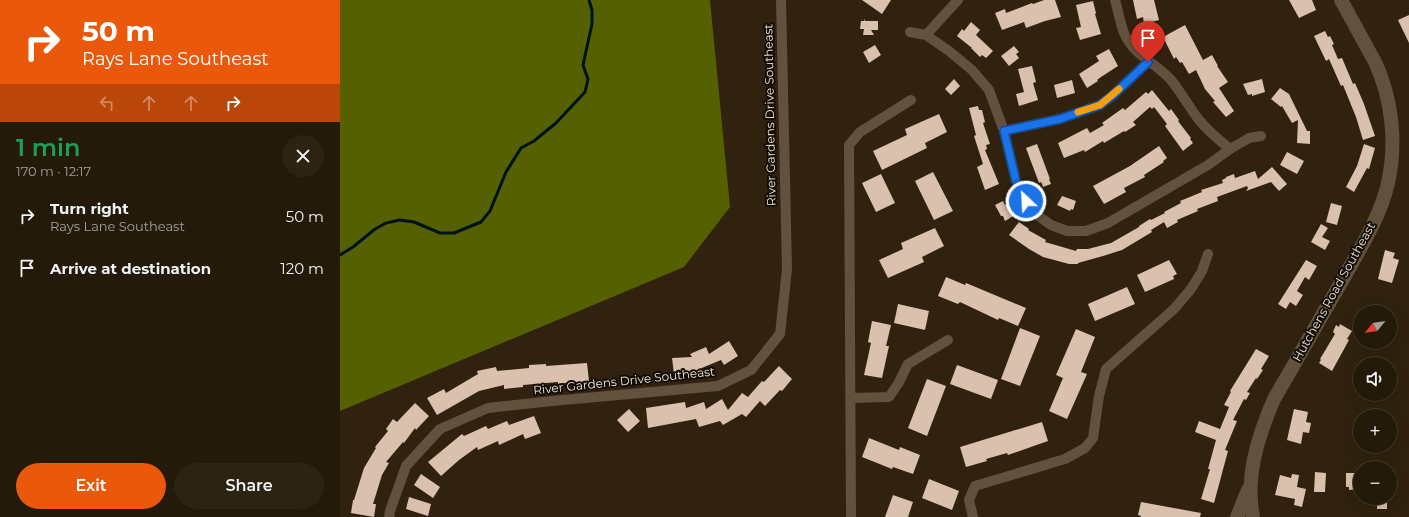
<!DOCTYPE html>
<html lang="en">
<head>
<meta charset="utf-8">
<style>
	:root { --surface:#241a0a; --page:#2c2313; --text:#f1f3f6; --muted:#a3a19c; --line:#41382b; --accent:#ea580c }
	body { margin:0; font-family:Montserrat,sans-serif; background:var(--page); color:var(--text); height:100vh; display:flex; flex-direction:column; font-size:15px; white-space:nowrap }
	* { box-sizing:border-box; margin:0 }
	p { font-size:13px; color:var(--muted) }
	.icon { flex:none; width:22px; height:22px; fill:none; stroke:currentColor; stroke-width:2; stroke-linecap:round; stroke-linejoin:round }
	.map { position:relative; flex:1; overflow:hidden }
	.side { display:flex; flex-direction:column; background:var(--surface); width:340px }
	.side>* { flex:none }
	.banner { background:#ea580c; color:#fff; overflow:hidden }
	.needle { width:26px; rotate:240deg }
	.buttons { position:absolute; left:1013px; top:305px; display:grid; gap:8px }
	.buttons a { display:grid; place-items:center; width:44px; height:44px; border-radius:50%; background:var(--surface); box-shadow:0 4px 16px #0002,0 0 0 1px var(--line); font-size:20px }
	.pin { position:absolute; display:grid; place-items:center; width:34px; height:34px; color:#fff; margin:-41px -17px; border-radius:50% 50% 50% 0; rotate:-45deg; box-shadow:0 0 4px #0007 }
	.pin .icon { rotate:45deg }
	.me { position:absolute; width:44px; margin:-22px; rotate:335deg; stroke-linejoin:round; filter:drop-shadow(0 0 3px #0008) }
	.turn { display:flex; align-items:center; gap:14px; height:84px; padding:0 16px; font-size:18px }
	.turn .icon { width:52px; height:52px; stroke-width:2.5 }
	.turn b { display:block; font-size:28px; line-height:34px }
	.lanes { display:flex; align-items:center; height:38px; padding:0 16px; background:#0003; justify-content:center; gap:20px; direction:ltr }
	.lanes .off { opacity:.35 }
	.round { display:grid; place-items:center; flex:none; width:42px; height:42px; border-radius:21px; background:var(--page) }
	.headline { display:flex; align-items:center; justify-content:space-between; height:68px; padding:0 16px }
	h1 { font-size:24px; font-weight:600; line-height:30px; color:#1e9e55 }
	.cta { display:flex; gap:8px; margin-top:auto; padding:8px 16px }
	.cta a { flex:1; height:46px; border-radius:24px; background:var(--accent); color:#fff; font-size:16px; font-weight:600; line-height:46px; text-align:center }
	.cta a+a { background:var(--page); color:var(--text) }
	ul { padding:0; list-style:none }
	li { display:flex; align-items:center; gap:12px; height:52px; padding:0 16px }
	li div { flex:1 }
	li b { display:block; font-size:15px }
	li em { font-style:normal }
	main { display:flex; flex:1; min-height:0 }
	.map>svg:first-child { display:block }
	.forest { fill:#556000 }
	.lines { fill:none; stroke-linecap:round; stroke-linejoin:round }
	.stream { stroke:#001220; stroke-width:3 }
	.building { fill:#d9c1ad }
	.street { stroke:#62523d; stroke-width:10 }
	.secondary { stroke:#62523d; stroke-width:14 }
	.route-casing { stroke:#114b97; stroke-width:10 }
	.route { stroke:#1a73e8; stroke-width:7 }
	.slow { stroke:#f59e0b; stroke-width:7 }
	.labels { text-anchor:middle; stroke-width:4; stroke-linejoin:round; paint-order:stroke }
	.street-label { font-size:12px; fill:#f0e6da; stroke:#130d05 }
</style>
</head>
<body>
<main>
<section class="side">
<div class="banner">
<div class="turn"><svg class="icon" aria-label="right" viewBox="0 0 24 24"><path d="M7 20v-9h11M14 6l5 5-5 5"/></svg><div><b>50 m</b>Rays Lane Southeast</div></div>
<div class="lanes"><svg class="icon off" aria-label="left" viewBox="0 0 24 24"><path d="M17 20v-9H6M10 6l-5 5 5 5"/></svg><svg class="icon off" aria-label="ahead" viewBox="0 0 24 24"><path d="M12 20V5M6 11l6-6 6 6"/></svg><svg class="icon off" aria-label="ahead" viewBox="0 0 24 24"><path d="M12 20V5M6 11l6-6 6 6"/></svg><svg class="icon" aria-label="right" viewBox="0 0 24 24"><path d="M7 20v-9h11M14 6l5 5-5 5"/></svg></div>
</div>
<div class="headline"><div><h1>1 min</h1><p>170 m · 12:17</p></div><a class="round"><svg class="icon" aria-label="close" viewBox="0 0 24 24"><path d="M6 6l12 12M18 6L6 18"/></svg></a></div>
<ul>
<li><svg class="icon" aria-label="right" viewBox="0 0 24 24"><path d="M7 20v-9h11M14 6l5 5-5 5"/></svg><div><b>Turn right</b><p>Rays Lane Southeast</p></div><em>50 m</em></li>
<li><svg class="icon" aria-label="arrive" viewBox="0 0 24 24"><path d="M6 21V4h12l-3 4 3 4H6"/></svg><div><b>Arrive at destination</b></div><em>120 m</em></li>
</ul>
<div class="cta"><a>Exit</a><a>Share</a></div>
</section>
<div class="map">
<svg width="1069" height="517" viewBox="0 0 1069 517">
	<rect width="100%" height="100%" fill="#30220e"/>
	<path class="forest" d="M0 0H370L390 207 344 267 0 411Z"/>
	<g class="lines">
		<path class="stream" d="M0 255 13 247 35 229 46 223 60 220 74 222 100 233H114L141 222 150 211 166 172 181 148 194 141 216 123 245 92 248 79 243 65 252 24V10L249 0"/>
	</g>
	<path class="building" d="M522 0H551L542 14Z
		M704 0H715L721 17 705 21 686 28 684 22 662 30 655 13 665 9 666 13 692 3 693 4Z
		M793 0H814L819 20 804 24 803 17 797 19Z
		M949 0H972L976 10 959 18Z
		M753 1 756 13 755 14 761 34 740 40 736 28 741 27 736 5Z
		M1069 15V43L1058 20Z
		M524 19 525 21H538V30H531L534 35H523L524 29H520L521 21H524Z
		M631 22 640 30 636 35 653 51 646 58 642 55 640 57 631 48H632L617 36 622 29 624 31Z
		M845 25 863 60 872 55 878 66H877L888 82 879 88 894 111 886 117 873 102 875 101 865 89 856 70 849 74 842 62 840 63 836 57 834 59 823 37Z
		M985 31 988 37 990 36 994 44 992 45 998 59 1002 58 1013 84 1015 83 1024 104 1035 136 1023 140 1016 117 1003 85 1001 86 989 59 986 61 974 36Z
		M535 45 541 55 529 63 523 52Z
		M674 46 679 52 676 54 679 58 669 66 661 56Z
		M769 49 778 66 761 77 757 80 758 81 747 88 739 74 759 61 756 56Z
		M692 66 696 82 693 83 698 100 679 106 676 94 684 92 678 69Z
		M614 79 620 86 611 95 605 89Z
		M922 79 925 92 912 96V94L908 95 903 84Z
		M732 80 735 93 717 98 714 85Z
		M940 88 949 94 967 131H970V144L957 143 958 120 952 123 942 106 941 107 931 99Z
		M812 90 829 111 831 109 839 120 838 121 851 138 850 139 853 143 843 151 825 126 827 124 814 107 812 109 810 107 793 122 796 125 785 132 784 131 764 143 763 141 745 152 744 150 724 158 718 143 747 128 750 133 764 125 762 123 783 108 785 110 806 92 808 94Z
		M638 106 639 110H642L645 122 643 123 650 144 646 145 647 149 645 150 659 184 645 190 637 167 643 164 634 136 636 135 629 108Z
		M599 114 607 132 585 143 587 148 542 170 533 151 567 135 565 129Z
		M697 144 710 179H709L711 184 703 187 701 182 699 183 686 148Z
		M1024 144 1035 148 1029 169 1027 168 1014 192 1006 187 1017 166Z
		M819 146 827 158 823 161 824 162 804 175 805 177 784 188 786 192 764 204 753 186 790 166Z
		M947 152 964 161 957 174 940 165Z
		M932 167 947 184 939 191 931 182 906 191 908 188 907 186 877 197 878 201 857 209 858 211 837 220 838 222 827 228 824 222 811 230 812 232 782 250 763 256 738 263V264H729L703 257 689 249 669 235 679 222 689 229 688 230 706 240 705 242 736 251 737 249H748L771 243 799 227V226L810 219 811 220 825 213 824 212 841 203 840 201 862 192 861 190 883 183 882 180 886 178V177L894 174 895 178 915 171 918 179Z
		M593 172 613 211 594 220 575 181Z
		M541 174 555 203 536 212 522 183Z
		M722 196 736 201 733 210 731 209 730 211 717 205Z
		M663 201 665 205 669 203 675 215 665 221 663 216H661L655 205Z
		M991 203 1002 206 997 225 986 222Z
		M981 224 988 228 982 237 990 241 985 250 971 242Z
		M595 228 604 246 582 257 584 262 548 278 539 260 563 249 561 243Z
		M1045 250 1055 253 1053 258 1059 260 1052 283 1038 279Z
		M829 260 837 274 833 276 834 279 805 292 797 275Z
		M966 260 977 266 969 280 965 277 957 291 963 295 956 306 950 302 946 309 938 304Z
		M606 277 625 285 626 283 686 308 678 326 659 318 658 320 620 302 618 304 598 296Z
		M787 287 795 304 755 321 748 304Z
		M558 304 589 311 585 330 554 323Z
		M532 321 551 325 546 346H549L542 378 524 375 531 343 528 342Z
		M1000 324 1012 331 1007 339 1009 340 992 371 979 363 981 360 980 359 995 334 993 332 996 325 999 327Z
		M680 328 700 336 680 386 661 379Z
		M736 329 755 337 741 372 747 374 727 419 709 411 723 378 716 375Z
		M389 341 398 356 384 365 381 360 352 372 334 374 332 358 352 357 350 354 366 347 369 354Z
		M916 349 929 356 921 369 923 370 917 379 916 378 907 392 910 393 906 400 904 399 893 420 897 421 885 450 888 451 874 503 861 499 870 469H868L876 440 855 432 859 421 880 429 889 407 884 405 891 392 890 391Z
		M247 363 249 381 241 382V385L234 386 233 382 218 384V382L183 385V387L164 389V385L139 391 97 415 87 398 104 389 106 393 138 374 137 371 156 367 157 371 189 368V365L206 364V366Z
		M617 365 658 380 651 399 610 384Z
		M439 366 452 379 442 391 440 390 425 406 420 401 406 417 402 414 383 425 380 421 359 427 356 419 308 428 306 408 345 402 346 408 364 402 366 409 382 399 388 410 402 393 408 397 422 381 424 382Z
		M587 379 606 386 587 436 568 428Z
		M75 403 89 416 76 430 75 428 64 443 63 442 46 462 49 463 42 475 33 504H36L34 517 11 513 13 500H14L24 468 36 448 35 447 48 431 46 429 53 419 57 422Z
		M289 409 300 421 288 432 277 420Z
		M954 409 968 412 966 422 971 423 969 433 963 432 961 444 947 440Z
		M194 416 201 433 185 439 183 434 159 445 158 441 138 450 137 447 119 460 101 476 88 462 122 434 124 436 146 426 148 429 167 421 169 425Z
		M702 422 708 441 668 455 667 453 646 459 647 461 626 467 620 447Z
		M529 438 559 450 560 447 580 455 573 474 553 467 552 469 522 457Z
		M975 472 986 473 985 492H974Z
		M1006 473H1017L1018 489 1009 490V487H1006Z
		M81 474 100 487 93 498 74 485Z
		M952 474 959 475 957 487 966 489 962 507 954 505 955 499 935 495 940 475 951 478Z
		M589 479 619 491 612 510 582 498Z
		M553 495 573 502 568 517H545Z
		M69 497 91 504 88 516 66 509Z
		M1037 498H1047V509H1037Z
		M801 502 861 513 860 517H801V516L798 515Z"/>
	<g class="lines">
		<path class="street" d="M775 0C778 10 780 23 784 33 793 55 816 63 831 80 841 92 849 107 859 120 868 131 879 140 890 149
			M570 32 586 35 609 51 632 70 649 90 664 131 676 181 686 201 697 215 711 225 727 231H746L768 223 868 165 890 149 909 138 921 136
			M586 35 618 0
			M664 131 720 119 760 105 772 96 808 62
			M511 398 549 397 558 384 568 364 608 340
			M49 517 50 511 66 466 100 429 148 408 212 401 378 386 411 370 440 334 447 269 441 0
			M511 517 509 145 520 132 571 100
			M633 517 629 500 635 486 725 459 745 448 753 438 759 396 766 369 834 309 851 289 862 271 868 254"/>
		<path class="secondary" d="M897 517 908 490
			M913 517C905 477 918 436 934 399 957 360 979 320 1002 281 1018 252 1041 216 1048 183 1057 143 1052 98 1035 62L1001 0"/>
	</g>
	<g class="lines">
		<g class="route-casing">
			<path id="route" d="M686 201 676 181 664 131 720 119 760 105 772 96 808 62"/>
		</g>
		<use href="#route" class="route"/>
		<path class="slow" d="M738 112 760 105 779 89"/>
	</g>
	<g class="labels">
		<g class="street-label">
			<text transform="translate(430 115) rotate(-91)" y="4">River Gardens Drive Southeast</text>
			<text transform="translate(994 292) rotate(-61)" y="4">Hutchens Road Southeast</text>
			<text transform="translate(284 381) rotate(-6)" y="4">River Gardens Drive Southeast</text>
		</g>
	</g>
</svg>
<div class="buttons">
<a><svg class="needle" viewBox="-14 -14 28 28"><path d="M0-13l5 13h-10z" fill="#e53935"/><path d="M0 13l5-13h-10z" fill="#a3a19c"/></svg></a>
<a><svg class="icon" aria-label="sound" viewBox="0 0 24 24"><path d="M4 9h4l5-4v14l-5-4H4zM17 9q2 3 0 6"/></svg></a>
<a>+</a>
<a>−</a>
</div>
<div class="pin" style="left:808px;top:62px;background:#d93025"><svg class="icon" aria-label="arrive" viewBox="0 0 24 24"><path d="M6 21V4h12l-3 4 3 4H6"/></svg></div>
<svg class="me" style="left:686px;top:201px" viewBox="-20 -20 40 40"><circle r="17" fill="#1a73e8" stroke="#fff" stroke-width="3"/><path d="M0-11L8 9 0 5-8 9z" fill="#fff"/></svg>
</div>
</main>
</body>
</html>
